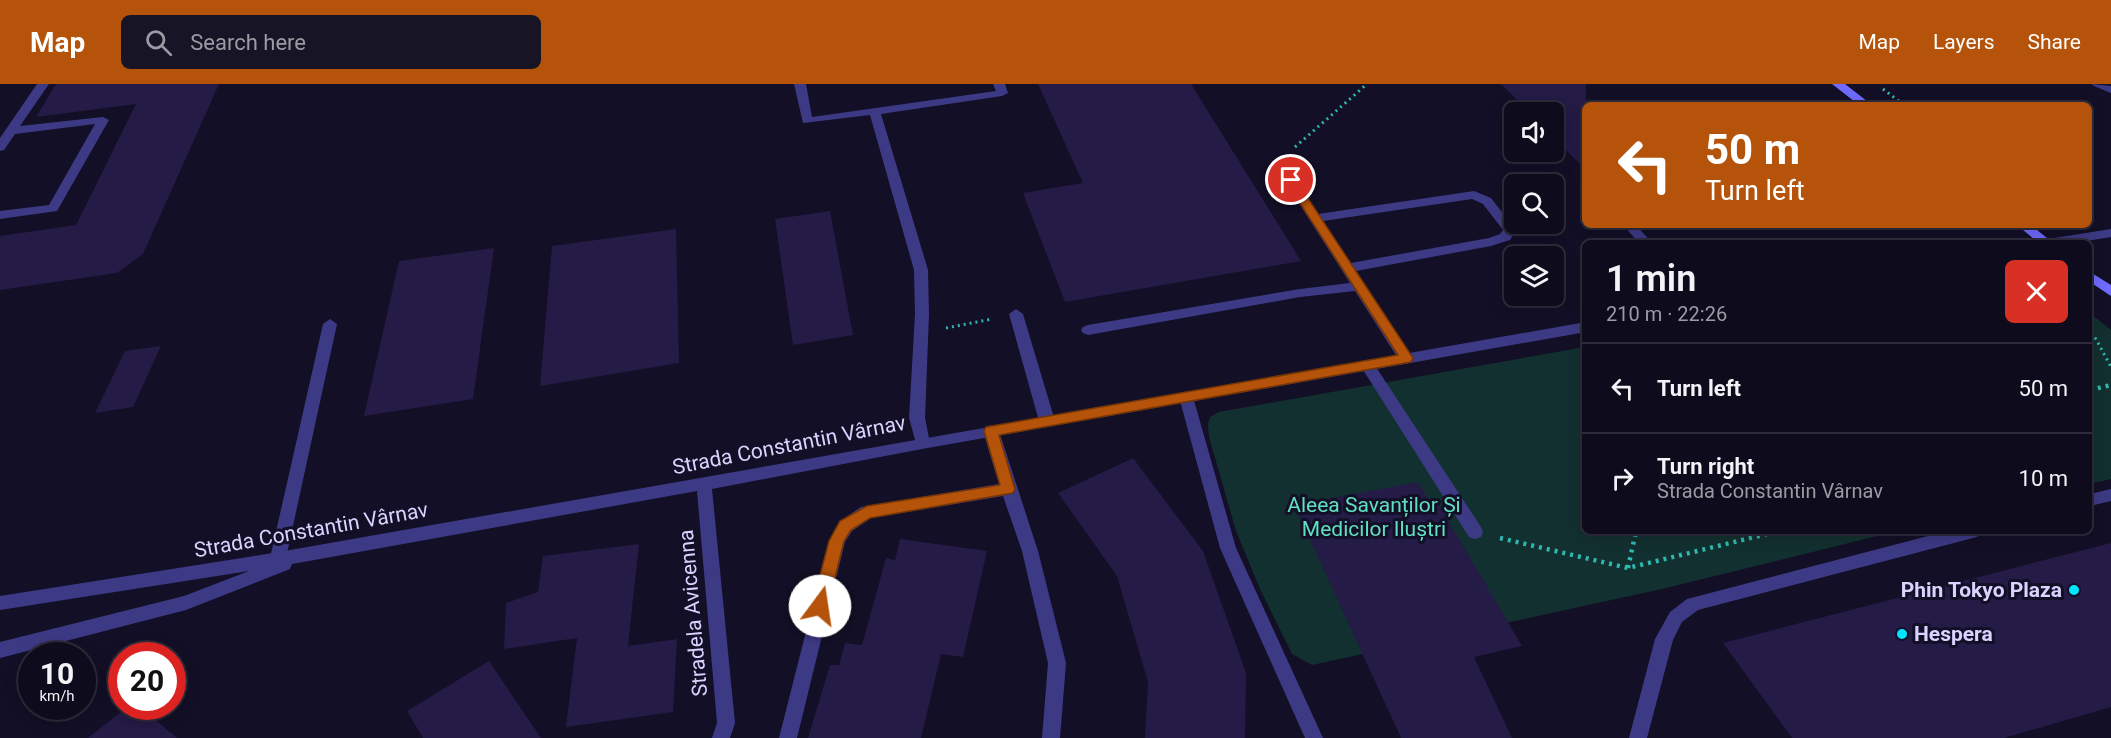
<!DOCTYPE html>
<html lang="en">
<head>
<meta charset="utf-8">
<style>
	:root { --surface:#0e0b1c; --page:#171425; --text:#f1f3f6; --muted:#9b9ba3; --line:#2e2b3b; --accent:#b45309 }
	body { margin:0; font-family:Roboto,sans-serif; background:var(--page); color:var(--text); height:100vh; display:flex; flex-direction:column; font-size:22px; white-space:nowrap }
	* { box-sizing:border-box; margin:0 }
	p { font-size:20px; color:var(--muted) }
	.icon { flex:none; width:33px; height:33px; fill:none; stroke:currentColor; stroke-width:2; stroke-linecap:round; stroke-linejoin:round }
	.map { position:relative; flex:1; overflow:hidden }
	.side { position:absolute; left:1582px; top:156px; width:510px; height:294px; display:flex; flex-direction:column; background:var(--surface); border-radius:9px; box-shadow:0 3px 15px #0003,0 0 0 2px var(--line) }
	.side>* { flex:none }
	.hud { position:absolute; left:1582px; top:18px; width:510px; height:126px; border-radius:9px; box-shadow:0 3px 15px #0003,0 0 0 2px var(--line); background:#b45309; color:#fff; overflow:hidden }
	.buttons { position:absolute; left:1504px; top:18px; display:grid; gap:12px }
	.buttons a { display:grid; place-items:center; width:60px; height:60px; border-radius:9px; background:var(--surface); box-shadow:0 3px 15px #0003,0 0 0 2px var(--line); font-size:30px }
	.speed { position:absolute; left:18px; top:558px; display:flex; gap:12px; font-size:30px; font-weight:700; text-align:center }
	.speed>* { display:grid; place-content:center; width:78px; height:78px; border-radius:50%; background:var(--surface); box-shadow:0 3px 15px #0003,0 0 0 2px var(--line); line-height:1 }
	.speed small { font-size:15px; font-weight:400 }
	.speed .limit { border:9px solid #d22; background:#fff; color:#111 }
	.pin { position:absolute; display:grid; place-items:center; width:51px; height:51px; color:#fff; margin:-26px; border:3px solid #fff; border-radius:50%; box-shadow:0 2px 6px #0007 }
	.me { position:absolute; width:66px; margin:-33px; rotate:14deg; stroke-linejoin:round; filter:drop-shadow(0 0 4px #0008) }
	.turn { display:flex; align-items:center; gap:21px; height:126px; padding:0 24px; font-size:27px }
	.turn .icon { width:78px; height:78px; stroke-width:2.5 }
	.turn b { display:block; font-size:42px; line-height:51px }
	.round { display:grid; place-items:center; flex:none; width:63px; height:63px; border-radius:9px; background:var(--page) }
	.overview { display:flex; align-items:center; justify-content:space-between; height:102px; padding:0 24px }
	h1 { font-size:36px; font-weight:600; line-height:45px }
	ul { padding:0; list-style:none }
	li { display:flex; align-items:center; gap:18px; height:90px; padding:0 24px; border-top:2px solid var(--line) }
	li div { flex:1 }
	li b { display:block; font-size:22px }
	li em { font-style:normal }
	header { display:flex; align-items:center; gap:36px; box-sizing:border-box; height:84px; padding:0 30px; background:var(--accent); color:#fff }
	header strong { font-size:28px }
	nav { display:flex; gap:33px; margin-inline-start:auto; font-size:21px }
	.search { width:420px; height:54px; background:var(--page); display:flex; align-items:center; gap:15px; box-sizing:border-box; padding:0 21px; border-radius:9px; color:var(--muted); font-size:22px }
	.map>svg:first-child { display:block }
	.green { fill:#12302f }
	.building { fill:#241b47 }
	.lines { fill:none; stroke-linecap:round; stroke-linejoin:round }
	.path-far1 { stroke:#2fb8b0; stroke-width:3; stroke-dasharray:2 4; stroke-linecap:butt }
	.path { stroke:#2fb8b0; stroke-width:4.5; stroke-dasharray:3 5; stroke-linecap:butt }
	.lane { fill:#3d3a85; fill-rule:evenodd }
	.street { fill:#3d3a85; fill-rule:evenodd }
	.secondary { fill:#6f6bff; fill-rule:evenodd }
	.route { fill:#b45309; stroke:#753606; stroke-width:1.5 }
	.poi-dot { fill:#00e5ff; stroke:#130f26; stroke-width:2 }
	.labels { text-anchor:middle; stroke-width:6; stroke-linejoin:round; paint-order:stroke }
	.street-label { font-size:21px; fill:#d9d4ff; stroke:#130f26 }
	.park-label { font-size:21px; fill:#5fe0c0; stroke:#130f26 }
	.poi-label { font-size:21px; font-weight:bold; fill:#d9d4ff; stroke:#130f26; text-anchor:end }
</style>
</head>
<body>
<header>
<strong>Map</strong>
<div class="search"><svg class="icon" aria-label="search" viewBox="0 0 24 24"><circle cx="10" cy="10" r="6"/><path d="M15 15l6 6"/></svg>Search here</div>
<nav><a>Map</a><a>Layers</a><a>Share</a></nav>
</header>
<div class="map">
<svg width="2111" height="654" viewBox="0 0 2111 654">
	<rect width="100%" height="100%" fill="#130f26"/>
	<path class="green" d="M2090 229 2111 246V395L2090 400Z
		M1585 263 1586 447H1898L1662 505 1312 581 1292 570 1260 505 1236 447 1209 353 1208 340 1210 333 1219 328Z"/>
	<path class="building" d="M56 0H219L143 170 117 189 0 206V152L76 141 136 20 36 33Z
		M1038 0H1191L1301 177 1065 218 1023 109 1083 99Z
		M1501 0H1586V86L1554 54V28H1529Z
		M830 127 853 251 793 261 775 135Z
		M676 145 679 279 540 302 552 162Z
		M494 164 473 315 364 332 399 177Z
		M161 262 133 323 95 329 125 267Z
		M1133 374 1203 467 1246 589 1245 654H1145L1148 598 1117 492 1058 409Z
		M1418 398 1432 422 1439 421 1522 562 1474 573 1512 654H1401L1294 421Z
		M900 455 987 467 963 573 941 570 921 654H808L830 581H839L845 559 862 561 886 474 895 476Z
		M2111 459V623L2004 654H1792L1723 559Z
		M639 460 628 562 677 555 673 628 566 643 577 554 504 565 506 519 538 508 543 472Z
		M489 577 541 654H423L407 627Z
		M128 622H139L177 654H88Z"/>
	<g class="lines">
		<path class="path-far1" d="M1883 5 1904 21
			M1295 63 1367 0
			M946 244 992 235
			M2090 250 2096 255 2111 283"/>
		<path class="path" d="M2090 306 2111 301
			M1500 454 1628 484 1779 447
			M1628 484 1636 447"/>
		<path class="lane" d="M37 0H49L20 42 103 33 109 36 57 127 0 135V127L49 121 95 40 15 50 4 66 0 67V54Z
			M794 0H806L812 33 996 7 993 0H1005L1008 9 1002 12 881 30 928 186 929 230 925 334 930 359 927 363H917L909 334 915 230 914 186 870 31 803 39Z
			M2092 0 2111 2V9L2094 2Z
			M1278 73 1282 74 1318 130 1474 107 1491 114 1516 146 1510 156 1491 162 1356 187 1413 275 1406 280 1401 279 1355 207 1300 213 1088 251 1083 249 1081 246 1083 243 1088 241 1300 205 1350 199 1272 77ZM1472 115 1483 120 1503 146 1500 150 1489 154 1351 179 1323 137Z
			M1623 141H1636L1652 159H1639Z
			M1016 225 1023 230 1055 337 1052 341H1042L1039 337 1009 230Z
			M330 235 337 240 284 483 282 488 276 490 270 488 268 483 323 240Z
			M1367 276 1372 277 1481 443 1483 448 1481 453 1475 455 1469 453 1360 281Z
			M1186 308 1191 309 1193 313 1236 464 1323 654H1305L1220 464 1179 313 1181 309Z
			M991 341 996 343 999 347 1038 467 1066 579 1060 654H1042L1048 579 1022 467 1003 412 871 434 852 447 845 458 797 654H779L829 457 840 437 861 423 999 400 983 347 986 343Z
			M2111 405V417L2090 422V410Z
			M1947 447H1981L1979 452 1973 454 1698 526 1682 538 1673 556 1647 654H1629L1655 555 1670 528 1687 515Z"/>
		<path class="street" d="M2111 145V153L2074 159H2042L2048 155Z
			M1586 238V248L922 365 712 405 735 639 730 654H712L717 639 697 407 292 480 290 485 186 526 0 574V558L184 512 249 487 0 526V512L279 468Z"/>
		<path class="secondary" d="M1832 0H1845L1872 21H1859Z
			M2017 141H2031L2053 159H2039Z
			M2090 188 2111 201V212L2090 198Z"/>
	</g>
	<path class="route" d="M1291 93 1296 96 1411 271 1413 274 1411 278 999 351 1015 405 1013 409 870 434 851 446 844 457 828 522 826 527 820 529 815 527 812 522 829 457 840 437 867 422 1000 401 984 347 986 343 1398 271 1285 96Z"/>
	<g class="poi-dot">
		<circle cx="2074" cy="506" r="6"/>
		<circle cx="1902" cy="550" r="6"/>
	</g>
	<g class="labels">
		<g class="street-label">
			<text transform="translate(789 361) rotate(-11)" y="7">Strada Constantin Vârnav</text>
			<text transform="translate(311 446) rotate(-10)" y="7">Strada Constantin Vârnav</text>
			<text transform="translate(693 529) rotate(-95)" y="7">Stradela Avicenna</text>
		</g>
		<g class="park-label">
			<text x="1374" y="428">Aleea Savanților Și<tspan x="1374" dy="24">Medicilor Iluștri</tspan></text>
		</g>
		<g class="poi-label">
			<text x="2062" y="513">Phin Tokyo Plaza</text>
			<text x="1914" y="557" text-anchor="start">Hespera</text>
		</g>
	</g>
</svg>
<div class="buttons">
<a><svg class="icon" aria-label="sound" viewBox="0 0 24 24"><path d="M4 9h4l5-4v14l-5-4H4zM17 9q2 3 0 6"/></svg></a>
<a><svg class="icon" aria-label="search" viewBox="0 0 24 24"><circle cx="10" cy="10" r="6"/><path d="M15 15l6 6"/></svg></a>
<a><svg class="icon" aria-label="layers" viewBox="0 0 24 24"><path d="M12 4l9 5-9 5-9-5zM3 14l9 5 9-5"/></svg></a>
</div>
<div class="speed"><div>10<small>km/h</small></div><div class="limit">20</div></div>
<div class="pin" style="left:1291px;top:96px;background:#d93025"><svg class="icon" aria-label="arrive" viewBox="0 0 24 24"><path d="M6 21V4h12l-3 4 3 4H6"/></svg></div>
<svg class="me" style="left:820px;top:522px" viewBox="-20 -20 40 40"><circle r="19" fill="#fff"/><path d="M0-13L10 11 0 6-10 11z" fill="#b45309"/></svg>
<div class="hud">
<div class="turn"><svg class="icon" aria-label="left" viewBox="0 0 24 24"><path d="M17 20v-9H6M10 6l-5 5 5 5"/></svg><div><b>50 m</b>Turn left</div></div>
</div>
<section class="side">
<div class="overview"><div><h1>1 min</h1><p>210 m · 22:26</p></div><a class="round" style="background:#d93025;color:#fff"><svg class="icon" aria-label="close" viewBox="0 0 24 24"><path d="M6 6l12 12M18 6L6 18"/></svg></a></div>
<ul>
<li><svg class="icon" aria-label="left" viewBox="0 0 24 24"><path d="M17 20v-9H6M10 6l-5 5 5 5"/></svg><div><b>Turn left</b></div><em>50 m</em></li>
<li><svg class="icon" aria-label="right" viewBox="0 0 24 24"><path d="M7 20v-9h11M14 6l5 5-5 5"/></svg><div><b>Turn right</b><p>Strada Constantin Vârnav</p></div><em>10 m</em></li>
</ul>
</section>
</div>
</body>
</html>
